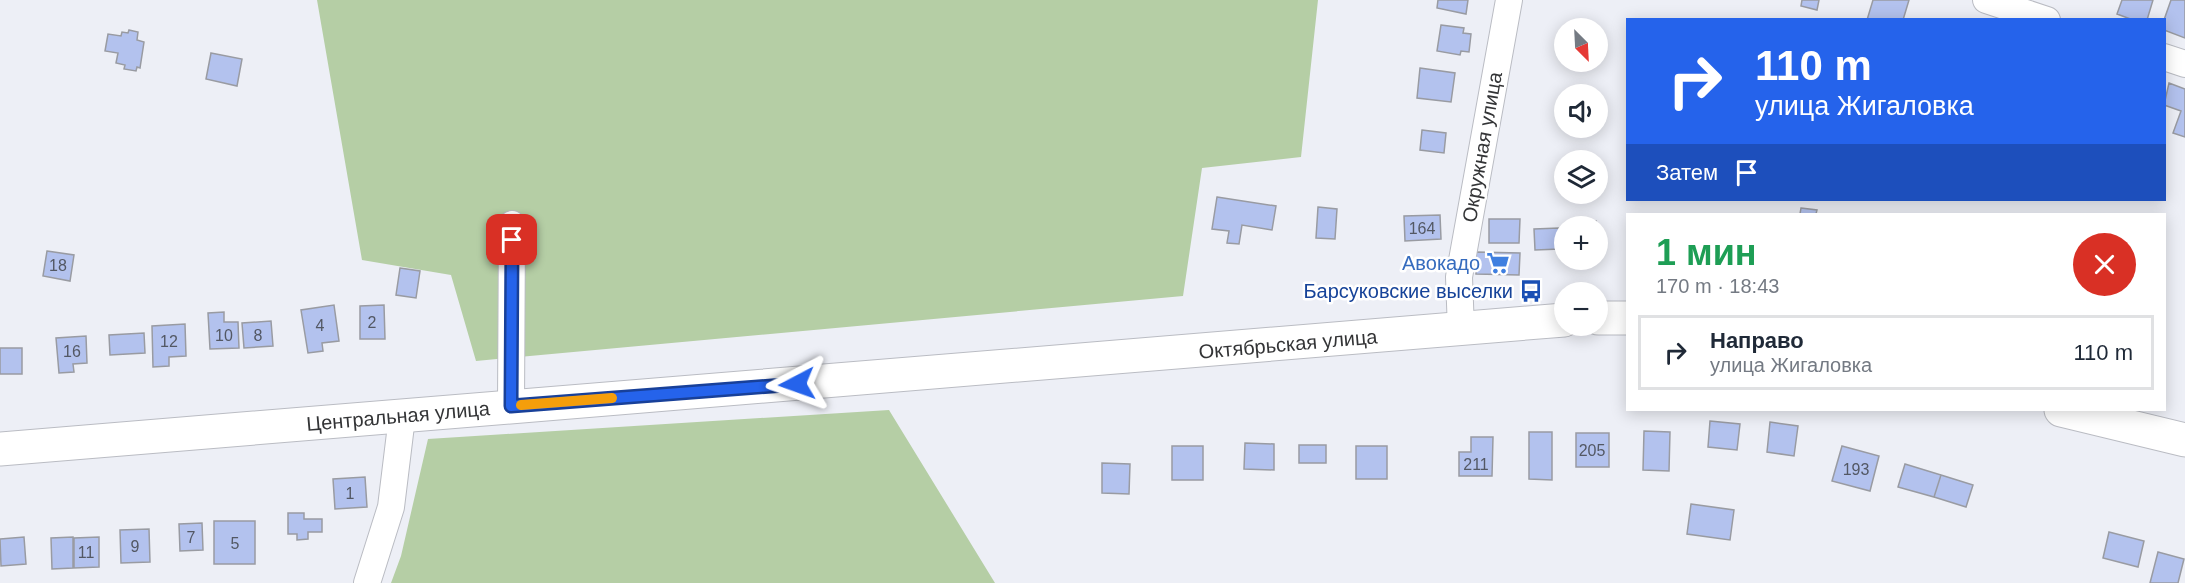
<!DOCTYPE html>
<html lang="ru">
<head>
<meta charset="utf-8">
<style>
	:root { --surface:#fff; --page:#f6f6f7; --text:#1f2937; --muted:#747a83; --line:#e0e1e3 }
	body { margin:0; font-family:Arial,sans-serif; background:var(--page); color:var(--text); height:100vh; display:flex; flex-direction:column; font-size:22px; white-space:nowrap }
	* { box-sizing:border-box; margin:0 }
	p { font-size:20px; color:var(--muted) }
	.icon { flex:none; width:33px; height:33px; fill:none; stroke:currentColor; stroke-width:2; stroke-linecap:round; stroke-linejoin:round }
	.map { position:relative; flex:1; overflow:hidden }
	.sheet { position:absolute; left:1626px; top:213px; width:540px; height:198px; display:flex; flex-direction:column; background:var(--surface); border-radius:0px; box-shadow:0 3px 15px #0003 }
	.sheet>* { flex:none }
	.top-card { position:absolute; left:1626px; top:18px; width:540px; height:183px; border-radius:0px; box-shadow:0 3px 15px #0003; background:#2563eb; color:#fff; overflow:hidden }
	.needle { width:39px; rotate:156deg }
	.buttons { position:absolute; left:1554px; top:18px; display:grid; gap:12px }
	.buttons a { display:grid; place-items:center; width:54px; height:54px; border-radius:50%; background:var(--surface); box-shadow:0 3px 15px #0003; font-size:30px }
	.pin { position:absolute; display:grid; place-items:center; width:51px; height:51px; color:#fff; margin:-26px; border-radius:12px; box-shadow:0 3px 9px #0006 }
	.me { position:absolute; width:66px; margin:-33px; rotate:266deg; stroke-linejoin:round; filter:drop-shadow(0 0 4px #0008) }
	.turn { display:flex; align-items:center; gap:21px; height:126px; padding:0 30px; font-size:27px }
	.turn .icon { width:78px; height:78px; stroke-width:2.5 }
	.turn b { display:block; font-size:42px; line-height:51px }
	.then { display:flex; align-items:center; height:57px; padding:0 30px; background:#0003; gap:12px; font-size:22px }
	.round { display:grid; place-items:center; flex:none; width:63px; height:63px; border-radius:32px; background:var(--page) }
	.head { display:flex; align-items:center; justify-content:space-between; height:102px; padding:0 30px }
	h1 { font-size:36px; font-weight:700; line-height:45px; color:#1e9e55 }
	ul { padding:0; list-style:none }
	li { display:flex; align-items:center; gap:18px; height:75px; margin:0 12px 9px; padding:0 18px; border:3px solid var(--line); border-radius:0px }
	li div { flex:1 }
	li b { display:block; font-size:22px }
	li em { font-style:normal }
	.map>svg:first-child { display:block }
	.green { fill:#b5cea5 }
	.building { fill:#b3c2ee; stroke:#999ba2; stroke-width:1.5 }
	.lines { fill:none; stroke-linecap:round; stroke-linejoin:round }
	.minor-casing { stroke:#babcc3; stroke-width:28 }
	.major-casing { stroke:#babcc3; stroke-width:35 }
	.minor { stroke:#fff; stroke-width:26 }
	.major { stroke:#fff; stroke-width:33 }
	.route-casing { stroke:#184099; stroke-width:15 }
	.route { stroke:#2563eb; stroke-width:10 }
	.slow { stroke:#f59e0b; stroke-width:10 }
	.labels { text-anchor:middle; stroke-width:5; stroke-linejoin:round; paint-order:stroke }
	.number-label { font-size:16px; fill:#535864 }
	.street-label { font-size:20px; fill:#333436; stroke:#fff }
	.shop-label { font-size:20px; fill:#366cbe; stroke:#fff; text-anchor:end }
	.transit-label { font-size:20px; fill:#164399; stroke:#fff; text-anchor:end }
</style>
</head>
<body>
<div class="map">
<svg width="2185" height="583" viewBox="0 0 2185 583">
	<rect width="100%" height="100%" fill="#edeff6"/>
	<path class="green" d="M317 0H1318L1301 157 1202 168 1183 296 476 361 451 275 362 260Z
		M889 410 995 583H391L401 556 428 439Z"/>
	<path class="building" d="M1438 0H1468L1466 14 1437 8Z
		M1802 0H1819L1817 10 1801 6Z
		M1873 0H1909L1903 20H1867Z
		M2122 0H2153L2147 20H2133L2117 14Z
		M2171 0H2185V38L2164 30V20Z
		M1441 25 1464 28 1463 33 1471 34 1469 52 1461 51 1460 55 1437 51Z
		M129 30 138 32 137 40 144 42 140 68 137 67 136 71 124 69 125 65 116 63 118 53 105 51 108 34 121 36 122 32 128 33Z
		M211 53 242 59 237 86 206 79Z
		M1420 68 1455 73 1451 102 1417 98Z
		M2169 83 2185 89V137L2173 133 2181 111 2164 105Z
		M1422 130 1446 133 1444 153 1420 150Z
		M1217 197 1276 206 1272 230 1242 225 1239 244 1227 243 1229 231 1212 229Z
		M1318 207 1337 209 1335 239 1316 238Z
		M1801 208 1817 210 1816 214H1800Z
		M1440 215 1441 239 1405 241 1404 216Z
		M1489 219H1520L1519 243H1489Z
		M1596 221V226H1573V222Z
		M1559 228 1560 249 1535 250 1534 229Z
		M47 251 74 255 70 281 43 276Z
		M1476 252 1520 253 1519 275 1476 274Z
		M400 268 420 271 416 298 396 295Z
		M334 305 339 341 322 343 323 351 308 353 301 310Z
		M384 305 385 339H360V306Z
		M224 312V322H238L239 348 210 349 208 313Z
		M271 321 273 346 244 348 242 323Z
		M185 324 186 356 169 357V366L153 367 152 326Z
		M144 333 145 353 110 355 109 335Z
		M86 336 87 363 73 364 74 372 59 373 56 338Z
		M0 348H22V374H0Z
		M1710 421 1740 424 1737 450 1708 447Z
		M1770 422 1798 426 1794 456 1767 452Z
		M1644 431 1670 432 1669 471 1643 470Z
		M1529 432H1552V480L1529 479Z
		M1576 433H1609V467H1576Z
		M1471 437H1493L1492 476H1459V452H1471Z
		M1245 443 1274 444V470L1244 469Z
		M1299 445H1326V463H1299Z
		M1172 446H1203V480H1172Z
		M1356 446H1387V479H1356Z
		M1842 446 1879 456 1870 491 1832 481Z
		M1102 463 1130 464 1129 494 1102 493Z
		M1905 464 1941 475 1934 497 1898 487Z
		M1941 475 1973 485 1966 507 1934 497Z
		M365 477 367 507 335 509 333 479Z
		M1691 504 1734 510 1730 540 1687 534Z
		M288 513H304V519H322V532H308V539L297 540V534H288Z
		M214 521H255V564H214Z
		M202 523 203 550 180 551 179 524Z
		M149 529 150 562 121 563 120 530Z
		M2109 532 2144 541 2138 567 2103 558Z
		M24 537 26 564 1 566 0 539Z
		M73 537V568L52 569 51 538Z
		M99 537V567L74 568V538Z
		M2158 552 2184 559 2178 583H2150Z"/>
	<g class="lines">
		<g class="minor-casing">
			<path id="minor" d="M1986 0 2047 20
				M2164 57 2185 64
				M1461 330 1459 277 1509 0
				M511 406 512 224
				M367 583 391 507 402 417"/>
		</g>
		<g class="major-casing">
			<path id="major" d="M1598 318H1628
				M2061 410 2185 440
				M0 449 1564 320"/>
		</g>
		<use href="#minor" class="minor"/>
		<use href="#major" class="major"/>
	</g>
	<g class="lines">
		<g class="route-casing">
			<path id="route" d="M512 240 511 406 797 384"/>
		</g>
		<use href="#route" class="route"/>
		<path class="slow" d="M521 405 612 398"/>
	</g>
	<defs>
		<g id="supermarket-bare" transform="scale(1.8)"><path d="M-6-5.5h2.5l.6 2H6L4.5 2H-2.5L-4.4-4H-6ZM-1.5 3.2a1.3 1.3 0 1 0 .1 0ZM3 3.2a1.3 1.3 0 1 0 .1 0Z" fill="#3f7fe0" stroke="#fff" stroke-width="2.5" paint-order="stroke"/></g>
		<g id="bus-bare" transform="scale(1.8)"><path d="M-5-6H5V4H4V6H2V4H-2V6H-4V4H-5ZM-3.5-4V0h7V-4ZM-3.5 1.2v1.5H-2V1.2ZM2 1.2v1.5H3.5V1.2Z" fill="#1a4fb4" stroke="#fff" stroke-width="2.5" paint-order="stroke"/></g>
	</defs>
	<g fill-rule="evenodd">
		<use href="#supermarket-bare" x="1498" y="263"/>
		<use href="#bus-bare" x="1531" y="291"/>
	</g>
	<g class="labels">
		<g class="number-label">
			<text x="1422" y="234">164</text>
			<text x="58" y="271">18</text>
			<text x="372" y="328">2</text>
			<text x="320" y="331">4</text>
			<text x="224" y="341">10</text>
			<text x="258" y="341">8</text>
			<text x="169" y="347">12</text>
			<text x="72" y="357">16</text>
			<text x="1592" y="456">205</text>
			<text x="1476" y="470">211</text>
			<text x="1856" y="475">193</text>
			<text x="350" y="499">1</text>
			<text x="191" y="543">7</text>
			<text x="235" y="549">5</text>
			<text x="135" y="552">9</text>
			<text x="86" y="558">11</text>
		</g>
		<g class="street-label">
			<text transform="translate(1482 147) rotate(-80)" y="7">Окружная улица</text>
			<text transform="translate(1288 344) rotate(-5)" y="7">Октябрьская улица</text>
			<text transform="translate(398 416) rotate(-5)" y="7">Центральная улица</text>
		</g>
		<g class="shop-label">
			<text x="1480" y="270">Авокадо</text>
		</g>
		<g class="transit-label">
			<text x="1513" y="298">Барсуковские выселки</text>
		</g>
	</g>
</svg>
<div class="buttons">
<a><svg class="needle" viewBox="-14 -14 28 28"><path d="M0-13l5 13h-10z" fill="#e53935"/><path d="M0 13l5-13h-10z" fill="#747a83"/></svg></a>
<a><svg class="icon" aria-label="sound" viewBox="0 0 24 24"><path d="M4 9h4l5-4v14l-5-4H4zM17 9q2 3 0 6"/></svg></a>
<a><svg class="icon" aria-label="layers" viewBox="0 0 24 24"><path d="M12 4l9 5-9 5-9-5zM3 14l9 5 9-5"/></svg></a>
<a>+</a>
<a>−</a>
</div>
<div class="pin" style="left:512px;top:240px;background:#d93025"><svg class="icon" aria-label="arrive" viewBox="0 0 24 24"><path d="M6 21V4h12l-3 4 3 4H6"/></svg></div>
<svg class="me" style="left:797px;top:384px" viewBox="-20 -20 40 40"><path d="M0-17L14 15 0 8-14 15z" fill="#2563eb" stroke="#fff" stroke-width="4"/></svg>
<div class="top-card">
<div class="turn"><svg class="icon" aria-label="right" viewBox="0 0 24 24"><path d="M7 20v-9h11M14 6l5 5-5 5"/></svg><div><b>110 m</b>улица Жигаловка</div></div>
<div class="then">Затем<svg class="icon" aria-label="arrive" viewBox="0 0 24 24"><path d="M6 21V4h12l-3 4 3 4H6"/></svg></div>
</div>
<section class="sheet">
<div class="head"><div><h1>1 мин</h1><p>170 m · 18:43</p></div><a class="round" style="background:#d93025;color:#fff"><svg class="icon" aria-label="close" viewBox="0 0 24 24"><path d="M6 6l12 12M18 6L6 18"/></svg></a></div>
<ul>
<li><svg class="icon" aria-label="right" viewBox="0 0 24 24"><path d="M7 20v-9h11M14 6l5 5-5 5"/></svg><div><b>Направо</b><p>улица Жигаловка</p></div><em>110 m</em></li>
</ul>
</section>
</div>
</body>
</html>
